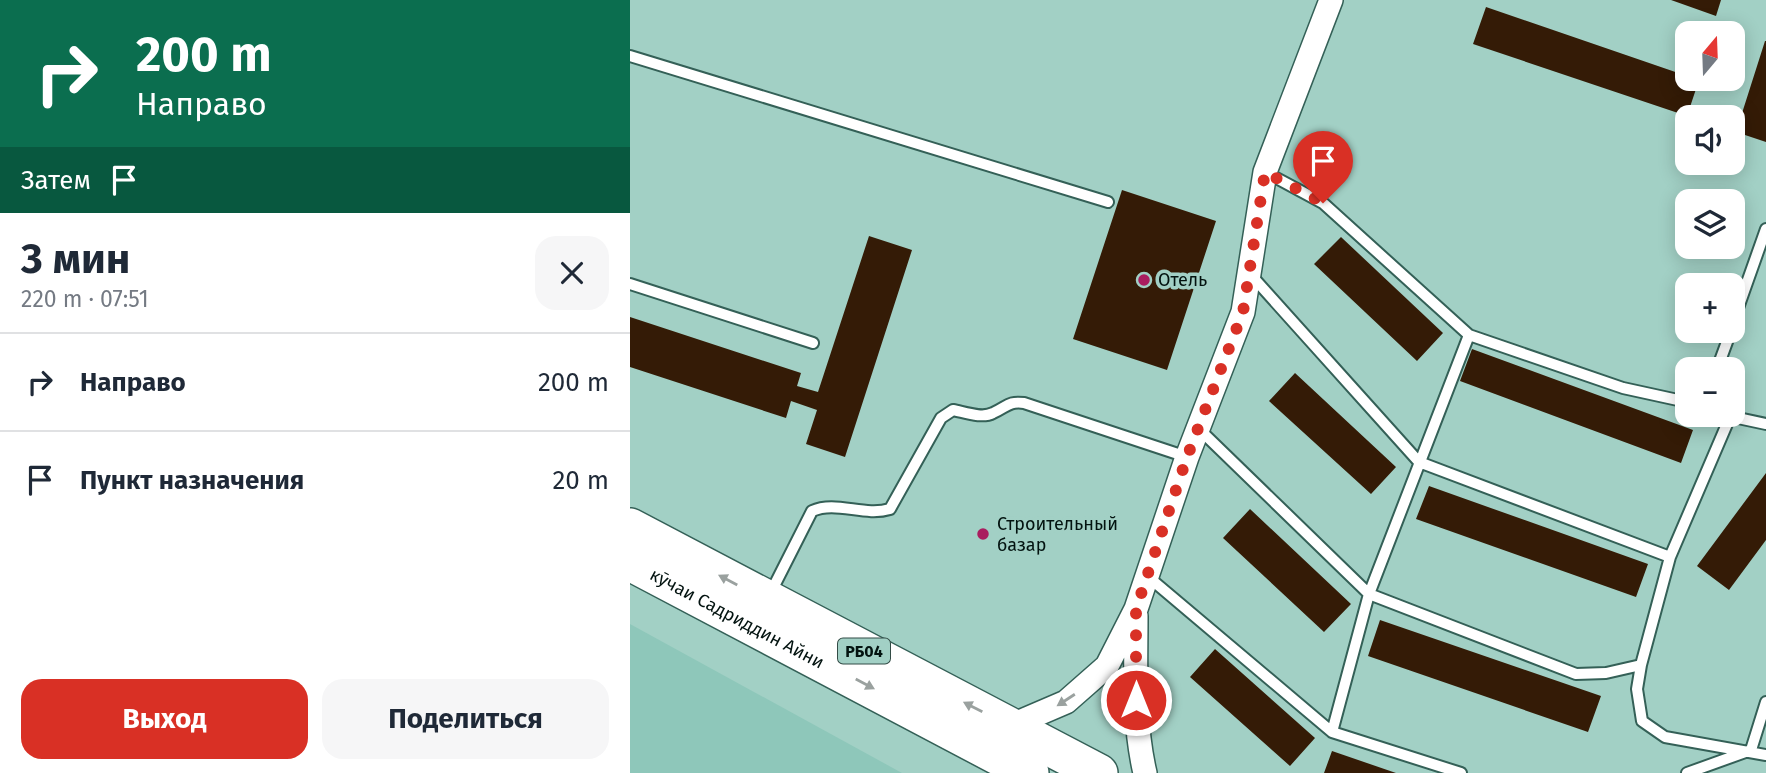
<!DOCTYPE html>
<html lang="ru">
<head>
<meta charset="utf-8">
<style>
	:root { --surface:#fff; --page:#f6f6f7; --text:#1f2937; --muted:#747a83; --line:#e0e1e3; --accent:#d93025 }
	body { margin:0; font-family:"Fira Sans",sans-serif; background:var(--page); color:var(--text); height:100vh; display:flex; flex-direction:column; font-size:26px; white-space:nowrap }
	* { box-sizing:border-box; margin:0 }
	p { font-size:23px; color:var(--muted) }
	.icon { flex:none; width:38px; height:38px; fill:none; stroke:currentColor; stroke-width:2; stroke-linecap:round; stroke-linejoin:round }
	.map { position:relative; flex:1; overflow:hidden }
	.sheet { display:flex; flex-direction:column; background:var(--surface); width:630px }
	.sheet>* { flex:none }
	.banner { background:#0b6e4f; color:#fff; overflow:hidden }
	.needle { width:46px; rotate:19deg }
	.fabs { position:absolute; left:1045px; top:21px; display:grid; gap:14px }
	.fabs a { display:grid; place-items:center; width:70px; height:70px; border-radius:14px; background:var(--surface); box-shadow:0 4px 18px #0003; font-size:35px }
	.pin { position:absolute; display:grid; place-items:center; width:60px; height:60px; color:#fff; margin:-72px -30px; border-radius:50% 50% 50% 0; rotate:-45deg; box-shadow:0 0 7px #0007 }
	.pin .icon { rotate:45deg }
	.me { position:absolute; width:77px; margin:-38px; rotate:0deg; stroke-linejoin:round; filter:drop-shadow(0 0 5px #0008) }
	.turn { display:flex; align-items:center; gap:24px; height:147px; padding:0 21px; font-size:32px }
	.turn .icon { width:91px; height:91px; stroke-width:2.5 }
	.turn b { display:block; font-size:49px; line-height:60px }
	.then { display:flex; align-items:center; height:66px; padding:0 21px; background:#0003; gap:14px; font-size:26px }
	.round { display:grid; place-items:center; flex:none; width:74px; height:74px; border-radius:21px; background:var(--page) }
	.head { display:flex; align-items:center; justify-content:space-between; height:119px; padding:0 21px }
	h1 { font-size:42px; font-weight:700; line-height:52px }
	.button { display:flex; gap:14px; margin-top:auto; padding:14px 21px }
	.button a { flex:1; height:80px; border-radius:21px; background:var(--accent); color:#fff; font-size:28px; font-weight:700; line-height:80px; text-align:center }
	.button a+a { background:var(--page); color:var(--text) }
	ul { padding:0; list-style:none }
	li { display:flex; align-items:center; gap:21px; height:98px; padding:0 21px; border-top:2px solid var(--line) }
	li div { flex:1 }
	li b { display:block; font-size:26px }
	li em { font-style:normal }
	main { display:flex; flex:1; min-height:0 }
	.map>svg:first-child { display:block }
	.built { fill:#8ec7ba }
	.building { fill:#341b06 }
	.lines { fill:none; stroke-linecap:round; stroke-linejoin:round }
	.service-casing { stroke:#346057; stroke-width:14 }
	.minor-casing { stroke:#346057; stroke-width:26 }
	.trunk-casing { stroke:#346057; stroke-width:40 }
	.service { stroke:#fff; stroke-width:10 }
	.minor { stroke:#fff; stroke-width:23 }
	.trunk { stroke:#fff; stroke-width:37 }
	.oneway { fill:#9aa19f }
	.route { stroke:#d93025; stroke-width:12; stroke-dasharray:0 21.6 }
	.poi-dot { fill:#a91d5f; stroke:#a2d0c5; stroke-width:2.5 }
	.labels { text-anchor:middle; stroke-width:7; stroke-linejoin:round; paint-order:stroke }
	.shield { fill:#a2d0c5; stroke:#334c46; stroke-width:2 }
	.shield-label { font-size:16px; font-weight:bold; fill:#031310 }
	.poi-label { font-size:18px; fill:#031310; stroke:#a2d0c5; text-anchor:start }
	.street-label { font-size:18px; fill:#031310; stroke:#a2d0c5 }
</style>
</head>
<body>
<main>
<section class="sheet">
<div class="banner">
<div class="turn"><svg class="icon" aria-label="right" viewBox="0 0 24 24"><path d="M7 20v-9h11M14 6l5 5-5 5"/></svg><div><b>200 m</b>Направо</div></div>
<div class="then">Затем<svg class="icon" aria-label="arrive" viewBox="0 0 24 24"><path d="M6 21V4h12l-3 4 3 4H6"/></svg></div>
</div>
<div class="head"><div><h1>3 мин</h1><p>220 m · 07:51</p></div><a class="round"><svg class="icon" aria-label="close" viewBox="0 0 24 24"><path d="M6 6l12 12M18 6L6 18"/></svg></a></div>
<ul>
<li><svg class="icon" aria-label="right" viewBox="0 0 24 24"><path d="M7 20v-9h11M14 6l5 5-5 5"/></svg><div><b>Направо</b></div><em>200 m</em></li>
<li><svg class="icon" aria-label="arrive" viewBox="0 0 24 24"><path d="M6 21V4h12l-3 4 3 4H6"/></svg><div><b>Пункт назначения</b></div><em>20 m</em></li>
</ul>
<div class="button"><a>Выход</a><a>Поделиться</a></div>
</section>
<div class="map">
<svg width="1136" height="773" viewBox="0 0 1136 773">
	<rect width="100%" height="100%" fill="#a2d0c5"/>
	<path class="built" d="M0 624 272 773H0Z"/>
	<path class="building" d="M1041 0H1091L1086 16Z
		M856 7 1057 76V79L1069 80 1057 116 843 44Z
		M1135 41H1136V142L1106 132Z
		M492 190 586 221 537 370 443 339Z
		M239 236 282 250 215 457 176 444 187 410 161 401 156 418 0 367V317L171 373 167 386 188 392Z
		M711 237 813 333 787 361 684 264Z
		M842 349 1063 430 1051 463 830 381Z
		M665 373 766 467 741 494 639 401Z
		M1136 473V540L1099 590 1067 566Z
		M799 486 1018 564 1006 597 786 519Z
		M620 509 721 604 694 632 593 538Z
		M750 620 971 696 958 732 738 656Z
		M585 649 685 738 660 766 560 677Z
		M702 751 766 773H694Z"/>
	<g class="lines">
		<g class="service-casing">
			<path id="service" d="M0 56 478 202
				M635 172 693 203 839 335 993 388 1057 402
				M621 275 789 462 1040 557
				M0 284 183 343
				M1102 325 1136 229
				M1087 369 1101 331
				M1094 415 1136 424
				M1100 417 1040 557 1011 665 1007 689 1012 721 1035 737 1136 755
				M569 429 739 594 946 674 976 673 1011 665
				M516 575 702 732 831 773
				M140 594 182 511C206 500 234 517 260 509L311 418 323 410C334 412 352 419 363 413 377 407 378 401 394 403L557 457
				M702 732 739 594 839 335
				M1057 773 1121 750 1136 702"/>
		</g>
		<g class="minor-casing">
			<path id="minor" d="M506 616C506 668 503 722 515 773
				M380 726 436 702 477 666 506 609 557 457 613 312 635 172 701 0"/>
		</g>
		<g class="trunk-casing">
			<g id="trunk">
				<path d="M0 527 469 773"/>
				<path id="s1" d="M0 562 400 773"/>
			</g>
		</g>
		<use href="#service" class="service"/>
		<use href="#minor" class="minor"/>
		<use href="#trunk" class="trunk"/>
	</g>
	<defs><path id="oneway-solid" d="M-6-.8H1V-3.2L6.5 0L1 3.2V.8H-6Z" transform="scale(1.75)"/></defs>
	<g class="oneway">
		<use href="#oneway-solid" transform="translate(98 580) rotate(-152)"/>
		<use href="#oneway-solid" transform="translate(235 684) rotate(28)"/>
		<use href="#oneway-solid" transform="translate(436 700) rotate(147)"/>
		<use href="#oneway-solid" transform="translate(343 707) rotate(-153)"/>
	</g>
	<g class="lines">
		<path class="route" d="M506 700V609L557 457 613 312 635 172 693 203"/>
	</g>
	<g class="poi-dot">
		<circle cx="514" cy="280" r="7"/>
		<circle cx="353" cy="534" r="7"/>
	</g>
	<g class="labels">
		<rect class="shield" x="208" y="638.5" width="52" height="25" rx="5"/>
		<g class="shield-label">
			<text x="234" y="657">РБ04</text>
		</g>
		<g class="poi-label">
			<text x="528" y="286">Отель</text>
			<text x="367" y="530">Строительный<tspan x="367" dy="21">базар</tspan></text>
		</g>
		<g class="street-label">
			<text dy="6" stroke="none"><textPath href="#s1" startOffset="121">кӯчаи Садриддин Айни</textPath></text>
		</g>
	</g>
</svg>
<div class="fabs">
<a><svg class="needle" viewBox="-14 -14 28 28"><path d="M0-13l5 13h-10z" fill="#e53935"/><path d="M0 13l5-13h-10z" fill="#747a83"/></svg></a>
<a><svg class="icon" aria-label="sound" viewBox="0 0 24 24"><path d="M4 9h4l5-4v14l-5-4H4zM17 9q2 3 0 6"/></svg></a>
<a><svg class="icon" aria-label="layers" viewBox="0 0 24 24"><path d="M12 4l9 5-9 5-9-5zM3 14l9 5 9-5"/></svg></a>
<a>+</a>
<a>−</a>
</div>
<div class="pin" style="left:693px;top:203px;background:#d93025"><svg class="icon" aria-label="arrive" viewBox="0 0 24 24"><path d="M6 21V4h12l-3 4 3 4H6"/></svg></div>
<svg class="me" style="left:506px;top:700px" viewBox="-20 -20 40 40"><circle r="17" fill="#d93025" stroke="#fff" stroke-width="3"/><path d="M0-11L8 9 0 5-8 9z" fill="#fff"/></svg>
</div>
</main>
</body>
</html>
